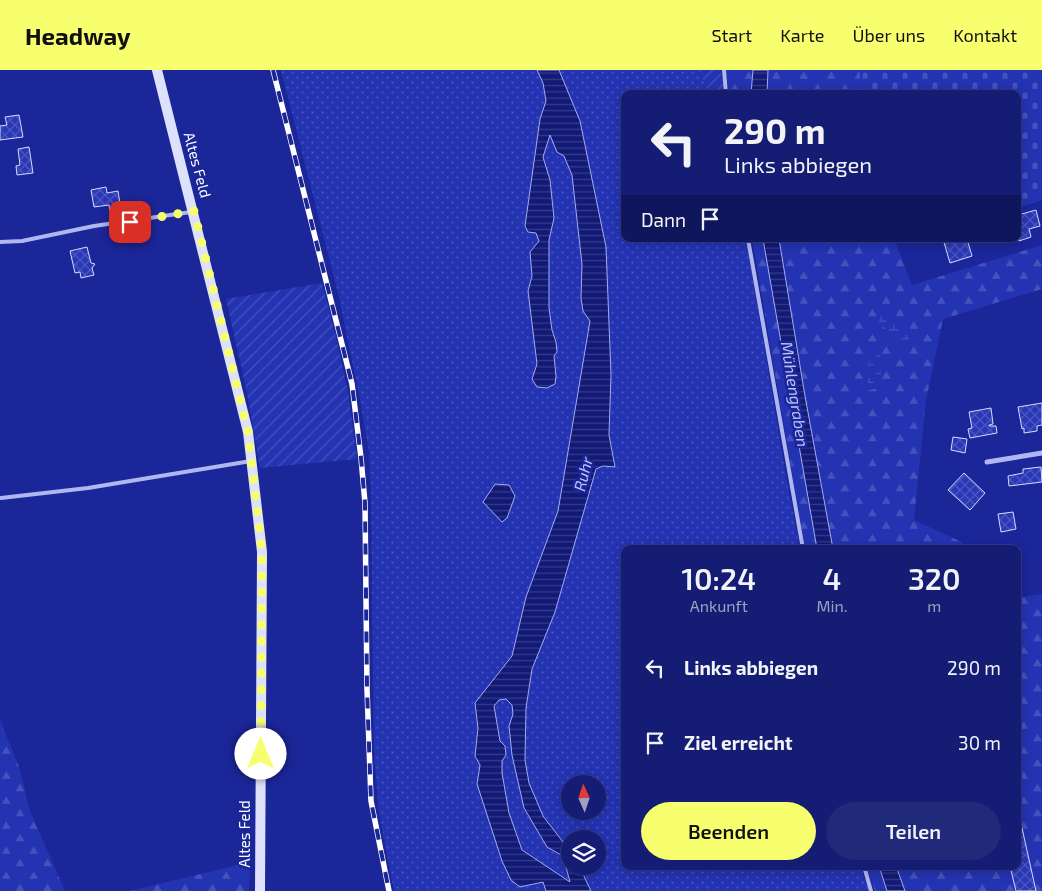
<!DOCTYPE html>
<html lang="de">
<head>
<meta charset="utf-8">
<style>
	:root { --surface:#141c73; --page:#21297b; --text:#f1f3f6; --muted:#9da1c4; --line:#333a85; --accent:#f7ff6f }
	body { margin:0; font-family:"Exo 2",sans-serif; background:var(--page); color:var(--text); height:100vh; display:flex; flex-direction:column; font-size:19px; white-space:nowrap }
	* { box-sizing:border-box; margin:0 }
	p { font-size:16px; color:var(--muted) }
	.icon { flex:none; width:28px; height:28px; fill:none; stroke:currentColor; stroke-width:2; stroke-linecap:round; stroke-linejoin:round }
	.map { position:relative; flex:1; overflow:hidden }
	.side { position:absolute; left:621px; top:475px; width:400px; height:325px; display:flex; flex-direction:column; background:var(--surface); border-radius:10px; box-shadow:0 2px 12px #0003,0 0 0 1px var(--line) }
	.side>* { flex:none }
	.top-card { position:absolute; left:621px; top:20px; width:400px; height:152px; border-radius:10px; box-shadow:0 2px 12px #0003,0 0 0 1px var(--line); background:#141c73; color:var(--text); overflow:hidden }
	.needle { width:32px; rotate:357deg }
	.tools { position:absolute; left:561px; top:705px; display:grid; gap:10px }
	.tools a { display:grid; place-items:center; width:45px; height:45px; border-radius:50%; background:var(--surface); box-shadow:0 2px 12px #0003,0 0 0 1px var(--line); font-size:25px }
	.pin { position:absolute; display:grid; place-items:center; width:42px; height:42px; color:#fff; margin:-21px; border-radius:10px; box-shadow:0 2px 8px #0006 }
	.me { position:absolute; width:55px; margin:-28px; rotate:0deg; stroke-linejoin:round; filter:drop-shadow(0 0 4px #0008) }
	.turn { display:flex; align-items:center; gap:18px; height:105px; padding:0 20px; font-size:22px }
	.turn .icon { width:65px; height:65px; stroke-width:2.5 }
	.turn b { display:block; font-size:35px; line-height:42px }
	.then { display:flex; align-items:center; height:48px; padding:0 20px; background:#0003; gap:10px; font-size:19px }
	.eta { display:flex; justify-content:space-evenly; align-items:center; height:85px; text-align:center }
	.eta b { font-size:30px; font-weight:600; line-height:35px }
	.primary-button { display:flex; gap:10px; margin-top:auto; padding:10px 20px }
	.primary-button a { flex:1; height:58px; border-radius:30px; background:var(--accent); color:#111; font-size:20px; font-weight:600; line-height:58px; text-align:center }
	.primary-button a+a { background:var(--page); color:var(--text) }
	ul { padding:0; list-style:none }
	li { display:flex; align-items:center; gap:15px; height:75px; padding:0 20px }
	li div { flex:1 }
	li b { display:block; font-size:19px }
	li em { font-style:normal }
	header { display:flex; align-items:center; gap:30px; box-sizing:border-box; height:70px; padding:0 25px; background:var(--accent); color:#111 }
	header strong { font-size:24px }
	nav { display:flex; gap:28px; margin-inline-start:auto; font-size:18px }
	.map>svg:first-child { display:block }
	.grass { fill:url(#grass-dots); fill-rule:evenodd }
	.forest { fill:url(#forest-firs) }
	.wetland { fill:url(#wetland-marsh) }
	.cemetery { fill:url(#cemetery-stones) }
	.garden { fill:url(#garden-furrows) }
	.water { fill:url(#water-rules); stroke:#a3adf2; fill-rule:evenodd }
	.building { fill:url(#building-cross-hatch); stroke:#d7dbfb }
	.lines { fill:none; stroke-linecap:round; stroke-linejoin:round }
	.service { stroke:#b0b7f0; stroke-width:4 }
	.minor { stroke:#b0b7f0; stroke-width:5 }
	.secondary { stroke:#dee1fb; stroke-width:10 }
	.rail-casing { stroke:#fff; stroke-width:5.5 }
	.rail { stroke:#1b2699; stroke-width:4; stroke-dasharray:11; stroke-linecap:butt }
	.route { stroke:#f7ff6f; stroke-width:9; stroke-dasharray:0 16.2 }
	.labels { text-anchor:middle; stroke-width:5; stroke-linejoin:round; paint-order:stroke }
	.street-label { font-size:15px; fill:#fff; stroke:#1b2699 }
	.water-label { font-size:16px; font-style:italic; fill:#bdc3f7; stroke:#1b2699 }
</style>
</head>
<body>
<header>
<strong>Headway</strong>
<nav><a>Start</a><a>Karte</a><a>Über uns</a><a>Kontakt</a></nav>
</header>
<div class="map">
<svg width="1042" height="821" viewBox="0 0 1042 821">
	<defs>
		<pattern id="grass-dots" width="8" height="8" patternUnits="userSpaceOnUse" patternTransform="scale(1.25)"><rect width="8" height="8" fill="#2433b2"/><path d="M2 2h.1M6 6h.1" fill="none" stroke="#4552be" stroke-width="1.8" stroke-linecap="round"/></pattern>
		<pattern id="forest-firs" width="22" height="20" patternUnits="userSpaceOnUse" patternTransform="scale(1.25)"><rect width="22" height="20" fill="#2433b2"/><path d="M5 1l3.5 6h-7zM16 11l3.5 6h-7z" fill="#4552be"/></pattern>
		<pattern id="wetland-marsh" width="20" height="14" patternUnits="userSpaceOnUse" patternTransform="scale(1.25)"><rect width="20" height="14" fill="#2433b2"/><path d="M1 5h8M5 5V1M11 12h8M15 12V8" fill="none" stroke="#4552be"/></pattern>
		<pattern id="cemetery-stones" width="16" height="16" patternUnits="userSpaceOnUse" patternTransform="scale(1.25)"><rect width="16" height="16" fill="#2433b2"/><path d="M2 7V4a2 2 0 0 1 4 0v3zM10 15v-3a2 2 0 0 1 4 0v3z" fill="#4552be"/></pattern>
		<pattern id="garden-furrows" width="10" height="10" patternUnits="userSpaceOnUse" patternTransform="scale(1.25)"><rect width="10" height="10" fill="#2433b2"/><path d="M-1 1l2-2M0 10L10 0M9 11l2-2" fill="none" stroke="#4552be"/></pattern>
		<pattern id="water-rules" width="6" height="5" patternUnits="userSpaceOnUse" patternTransform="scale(1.25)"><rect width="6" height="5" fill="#121a76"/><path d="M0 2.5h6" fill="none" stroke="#363c8b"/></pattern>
		<pattern id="building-cross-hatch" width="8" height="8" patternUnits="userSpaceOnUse" patternTransform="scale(1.25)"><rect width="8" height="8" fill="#2a38b6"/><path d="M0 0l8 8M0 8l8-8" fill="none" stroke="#4a56c1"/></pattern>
	</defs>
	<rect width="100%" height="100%" fill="#1b2699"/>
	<path class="grass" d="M281 0H537L543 13 546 31 540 49 525 156 528 162 536 163 539 171 530 182 532 206 528 221 537 294 534 300 556 306 554 285 556 272 552 260 549 238V170L554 148 550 110 543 87 550 65 557 82 564 85 572 105 582 194 581 228 583 241 590 251 558 441 526 527 512 586 475 633 478 658 475 686 480 695 477 714 520 816 543 812 546 821H394L379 743 374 682 371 427 369 383 360 329 338 223Z
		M559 0H698L712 24H625V169H746L785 400 800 479H625V796H860L869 821H591L579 796H598V769H570V781L543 746 529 713 525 690 526 638 532 599 555 542 596 399 603 396 615 397 609 365 611 305ZM570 714H598V741H570Z
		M506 629 512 634 513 644 509 656 512 685 524 738 547 777 563 786 571 813 522 780 509 743 502 703 500 671 494 636 499 630Z"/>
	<path class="forest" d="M726 0H753L751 24H729Z
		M768 0H860V11L857 24H767Z
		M752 169H763L817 479H805Z
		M779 169H890L896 174 912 215 1042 175V219L943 249 926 330 914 450 962 472 966 479H833L805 326Z
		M1042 524V821H905L896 796H1018V528Z
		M0 650 20 699 29 739 65 821H0Z
		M250 792 249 821H130Z
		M866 796H879L887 821H875Z"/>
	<path class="wetland" d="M886 239 909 268 910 277 905 280 879 252 878 245 880 240Z
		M869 285H880L881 318 868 320Z"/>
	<path class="cemetery" d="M860 0H1042V130L1018 138V24H857L860 11Z"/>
	<path class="garden" d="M698 0H721L724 24H712Z
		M322 213 336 267 348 322 357 389 260 398 247 323 226 229Z"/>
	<path class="water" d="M537 0H559L580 51 606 177 611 305 609 365 615 397 603 396 596 399 555 542 532 599 526 638 525 690 529 713 543 746 570 781V796H579L591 821H546L543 812 520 817 511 810 502 791 477 714 480 695 475 686 478 658 475 633 512 586 526 527 558 441 590 251 583 241 581 228 582 194 572 105 564 86 557 82 550 65 543 87 550 110 554 148 549 170V238L552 260 556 272 557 282 554 286 556 306 555 314 547 318 537 317 532 309 537 294 528 221 532 206 530 182 539 171 536 163 528 162 525 156 540 49 546 31 543 13ZM506 629 512 635 513 644 509 656 512 685 524 738 547 777 563 786 570 812 522 780 509 743 502 703V691L506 685 505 676 500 671 494 636 499 630Z
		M753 0H768L767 24H751Z
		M763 169H779L805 326 833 479H817Z
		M495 414 509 415 515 426 507 448 502 452 483 432Z
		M879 796H896L905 821H887Z"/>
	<path class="building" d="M19 45 23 67 0 70V56L7 55 5 47Z
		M29 77 33 103 17 105 16 96 20 95 18 79Z
		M106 117 107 123 118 121 121 140 110 142 109 135 94 137 91 120Z
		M1036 140 1040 156 1029 159 1031 167 1019 171 1018 164V145Z
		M943 169H967L972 186 950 193Z
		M87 177 91 193 95 194 92 198 94 205 81 208 80 202 75 203 70 181Z
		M1042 333V355L1037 356V361L1024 363V358L1022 359 1018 337Z
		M991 338 993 354 989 355V356H996L997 363 970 368 968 359 972 358 969 342Z
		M953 367 967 369 965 383 951 380Z
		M1041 397 1042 412 1009 416 1008 406 1023 403V399Z
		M964 403 985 423 970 440 948 420Z
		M1013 442 1016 459 1001 462 998 444Z
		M1022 758 1036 821H1016L1010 796H1018V759Z"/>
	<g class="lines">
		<path class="service" d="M724 0 726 24
			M748 169 803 479
			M0 172 22 171 94 156 191 142
			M1 428 88 418 251 391
			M864 796 871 821"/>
		<path class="minor" d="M987 392 1042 383"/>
		<path class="secondary" d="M157 0 248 362 262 482 260 821"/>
		<g class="rail-casing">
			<path id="rail" d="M273 0 352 314 361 388 365 433 367 619 371 731 389 821"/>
		</g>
		<use href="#rail" class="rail"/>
	</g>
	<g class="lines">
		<path class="route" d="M130 152 194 141 248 362 262 482 261 684"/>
	</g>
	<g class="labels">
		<g class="street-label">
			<text transform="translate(197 95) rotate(75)" y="5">Altes Feld</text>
			<text transform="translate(245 764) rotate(-90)" y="5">Altes Feld</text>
		</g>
		<g class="water-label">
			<text transform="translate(795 324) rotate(81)" y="6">Mühlengraben</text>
			<text transform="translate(583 404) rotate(-76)" y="6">Ruhr</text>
		</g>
	</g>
</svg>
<div class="tools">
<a><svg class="needle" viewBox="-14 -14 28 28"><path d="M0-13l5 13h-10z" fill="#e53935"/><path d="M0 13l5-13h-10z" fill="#9da1c4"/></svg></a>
<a><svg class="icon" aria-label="layers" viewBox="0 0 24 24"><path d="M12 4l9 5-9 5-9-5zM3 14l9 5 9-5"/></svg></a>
</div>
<div class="pin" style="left:130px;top:152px;background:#d93025"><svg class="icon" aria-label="arrive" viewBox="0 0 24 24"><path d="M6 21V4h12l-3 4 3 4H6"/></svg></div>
<svg class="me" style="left:261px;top:684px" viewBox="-20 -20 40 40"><circle r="19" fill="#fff"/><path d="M0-13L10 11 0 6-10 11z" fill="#f7ff6f"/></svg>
<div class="top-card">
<div class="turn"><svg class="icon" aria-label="left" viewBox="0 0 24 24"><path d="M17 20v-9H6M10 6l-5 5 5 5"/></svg><div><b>290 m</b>Links abbiegen</div></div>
<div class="then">Dann<svg class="icon" aria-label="arrive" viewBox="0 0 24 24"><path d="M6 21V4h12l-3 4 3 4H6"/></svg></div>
</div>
<section class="side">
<div class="eta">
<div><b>10:24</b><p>Ankunft</p></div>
<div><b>4</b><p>Min.</p></div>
<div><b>320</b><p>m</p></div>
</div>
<ul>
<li><svg class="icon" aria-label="left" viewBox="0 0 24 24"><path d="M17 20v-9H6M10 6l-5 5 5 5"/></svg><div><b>Links abbiegen</b></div><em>290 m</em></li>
<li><svg class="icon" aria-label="arrive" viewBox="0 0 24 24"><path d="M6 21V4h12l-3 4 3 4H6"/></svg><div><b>Ziel erreicht</b></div><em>30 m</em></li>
</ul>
<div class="primary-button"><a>Beenden</a><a>Teilen</a></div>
</section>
</div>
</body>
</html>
